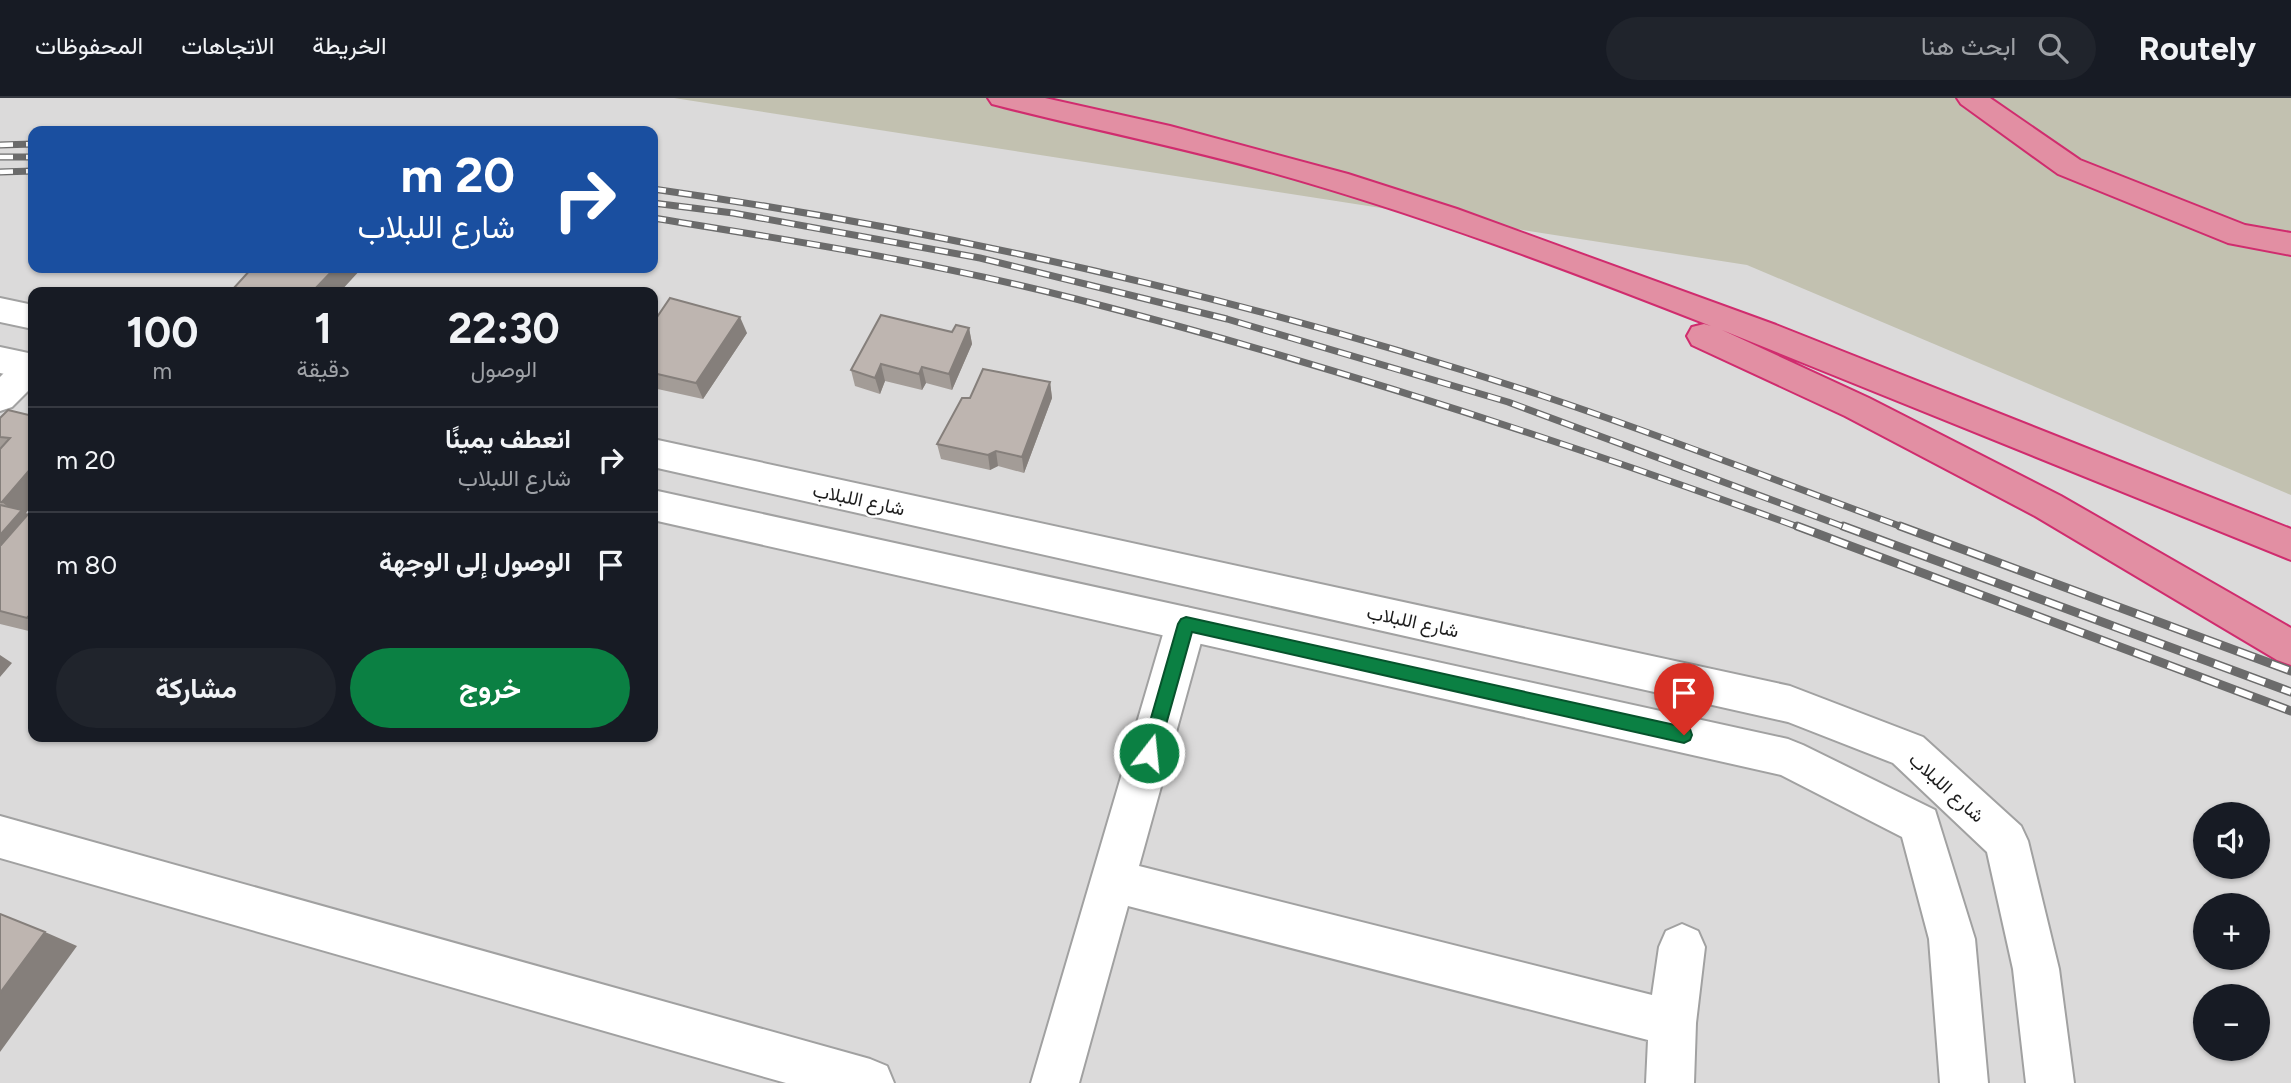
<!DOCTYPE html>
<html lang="ar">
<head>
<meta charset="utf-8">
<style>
	:root { --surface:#171b24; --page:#20242c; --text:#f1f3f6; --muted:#9ea1a6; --line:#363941; --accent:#0b8043 }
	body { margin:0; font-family:Figtree,Vazirmatn,sans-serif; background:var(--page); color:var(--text); direction:rtl; height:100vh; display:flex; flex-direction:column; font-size:26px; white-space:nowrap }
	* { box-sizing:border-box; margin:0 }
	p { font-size:23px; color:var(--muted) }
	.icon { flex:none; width:38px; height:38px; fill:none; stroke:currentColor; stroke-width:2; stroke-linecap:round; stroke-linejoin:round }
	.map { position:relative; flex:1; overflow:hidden; direction:ltr }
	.sheet { position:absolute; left:28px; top:189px; width:630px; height:455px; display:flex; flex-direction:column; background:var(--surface); border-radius:14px; box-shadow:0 2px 5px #0004; direction:rtl }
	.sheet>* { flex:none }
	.hud { position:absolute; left:28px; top:28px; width:630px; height:147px; border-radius:14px; box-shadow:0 2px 5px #0004; direction:rtl; background:#1a4fa0; color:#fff; overflow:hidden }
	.tools { position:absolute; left:2193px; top:704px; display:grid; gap:14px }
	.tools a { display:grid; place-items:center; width:77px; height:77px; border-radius:50%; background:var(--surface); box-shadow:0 2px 5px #0004; font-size:35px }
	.pin { position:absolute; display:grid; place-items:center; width:60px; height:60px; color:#fff; margin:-72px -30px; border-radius:50% 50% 50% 0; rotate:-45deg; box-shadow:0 0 7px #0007 }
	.pin .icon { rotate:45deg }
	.me { position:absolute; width:77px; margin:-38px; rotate:16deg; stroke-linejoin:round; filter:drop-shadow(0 0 5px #0008) }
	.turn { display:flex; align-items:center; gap:24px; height:147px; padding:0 28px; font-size:32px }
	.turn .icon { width:91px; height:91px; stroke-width:2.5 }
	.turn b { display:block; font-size:49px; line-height:60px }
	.eta { display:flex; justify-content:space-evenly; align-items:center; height:119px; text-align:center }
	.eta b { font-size:42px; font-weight:700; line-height:49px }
	.action { display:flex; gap:14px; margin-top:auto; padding:14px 28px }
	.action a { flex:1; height:80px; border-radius:42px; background:var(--accent); color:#fff; font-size:28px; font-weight:700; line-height:80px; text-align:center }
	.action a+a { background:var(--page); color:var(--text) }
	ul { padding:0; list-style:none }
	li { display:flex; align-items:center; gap:21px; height:105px; padding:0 28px; border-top:2px solid var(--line) }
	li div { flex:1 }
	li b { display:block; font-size:26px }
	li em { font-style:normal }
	header { display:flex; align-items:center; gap:42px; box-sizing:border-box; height:98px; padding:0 35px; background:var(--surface); border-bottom:2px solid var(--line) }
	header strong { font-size:33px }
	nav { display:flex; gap:38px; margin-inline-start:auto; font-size:24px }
	.search { width:490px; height:63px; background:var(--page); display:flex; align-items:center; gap:18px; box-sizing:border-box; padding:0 24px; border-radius:38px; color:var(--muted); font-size:26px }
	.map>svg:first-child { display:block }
	.residential { fill:#dbdada; fill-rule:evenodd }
	.construction { fill:#c2c1b0 }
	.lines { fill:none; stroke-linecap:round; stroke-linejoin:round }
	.minor-casing { stroke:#a1a1a1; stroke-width:4 }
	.tertiary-casing { stroke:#a1a1a1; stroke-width:4 }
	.motorway-casing { stroke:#d02c6e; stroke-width:4 }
	.minor { fill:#fff; fill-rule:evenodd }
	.tertiary { fill:#fff; fill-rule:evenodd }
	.motorway { fill:#e28fa3; fill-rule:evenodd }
	.rail-far1-casing { stroke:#6b6b6b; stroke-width:7 }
	.rail-casing { stroke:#6b6b6b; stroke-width:9 }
	.rail-far1 { stroke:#fff; stroke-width:4.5; stroke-dasharray:13; stroke-linecap:butt }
	.rail { stroke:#fff; stroke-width:6; stroke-dasharray:18; stroke-linecap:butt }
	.wall { fill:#a39c97 }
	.shaded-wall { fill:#857f7b }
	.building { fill:#beb5b0; stroke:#857f7b; stroke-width:2 }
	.route { fill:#0b8043; stroke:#07532c; stroke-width:2 }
	.labels { text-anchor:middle; stroke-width:5; stroke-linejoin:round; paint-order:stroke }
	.street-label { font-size:19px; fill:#1d1d1d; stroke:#fff }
</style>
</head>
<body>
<header>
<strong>Routely</strong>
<div class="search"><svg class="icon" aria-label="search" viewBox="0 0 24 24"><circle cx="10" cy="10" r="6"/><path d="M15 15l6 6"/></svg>ابحث هنا</div>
<nav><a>الخريطة</a><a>الاتجاهات</a><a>المحفوظات</a></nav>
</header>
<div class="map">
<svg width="2291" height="985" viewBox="0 0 2291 985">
	<rect width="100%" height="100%" fill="#eeeae4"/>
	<path class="residential" d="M0 0H2291V985H0ZM33 33H653V170H33ZM33 194H653V639H33ZM2205 716H2258V768H2205ZM2205 807H2258V859H2205ZM2205 898H2258V950H2205Z"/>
	<path class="construction" d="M674 0H2291V397L1747 167Z"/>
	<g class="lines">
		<g class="minor-casing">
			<path id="minor" d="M31 256 33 257V288L12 309 0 313V279L19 260Z
				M1186 509 1200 514 1206 526 1139 768 1652 897 1659 849 1666 833 1682 826 1698 833 1705 849 1696 925 1694 985H1646L1648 942 1128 808 1079 985H1031L1166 526 1172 514Z
				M0 718 870 961 887 968 894 985H786L0 760Z"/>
		</g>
		<g class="tertiary-casing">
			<path id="tertiary" d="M0 200 33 207V231L0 224Z
				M0 249 33 256V282L0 275Z
				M653 341 1790 588 1923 639 2021 728 2028 743 2059 871 2074 985H2026L2013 871 1987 754 1893 665 1788 624 653 369Z
				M653 392 1788 641 1803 647 1935 712 1975 841 1988 985H1940L1929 841 1902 739 1781 677 653 422Z"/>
		</g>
		<g class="motorway-casing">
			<path id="motorway" d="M988 0H1045L1170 28 1348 76 1457 111 1776 227 2291 431V462L1722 232 1869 300 2061 398 2291 530V567L2277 562 2035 418 1845 318 1692 247 1687 238 1692 229 1704 226 1711 228C1566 171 1420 116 1270 74 1178 48 1084 30 992 6Z
				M1957 0H1990L2080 62 2245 127 2291 135V157L2228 145 2058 76 1961 6Z"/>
		</g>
		<use href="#minor" class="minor"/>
		<use href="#tertiary" class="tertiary"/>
		<use href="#motorway" class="motorway"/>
		<g class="rail-far1-casing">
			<path id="rail-far1" d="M0 47 33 46
				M0 59H33
				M0 74 33 73
				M653 91C955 134 1253 202 1543 298 1664 338 1784 386 1905 430
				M653 105 733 115 980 160 1227 221 1508 304 1847 430
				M653 120C795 143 937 165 1076 201 1322 264 1563 343 1801 430"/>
		</g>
		<g class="rail-casing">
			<path id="rail" d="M1797 428 2291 613
				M1843 428 2291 594
				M1900 428 2291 573"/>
		</g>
		<use href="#rail-far1" class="rail-far1"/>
		<use href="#rail" class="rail"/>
	</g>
	<path class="wall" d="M653 225 747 235 703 301 653 290Z
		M969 230 972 246 952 292 926 285 922 292 885 283 880 296 855 288 851 272 952 234Z
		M1050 284 1052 300 1024 375 998 368 990 372 941 361 937 346 970 300Z
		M33 318V405L26 415 28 417 33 416V534L0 526V320Z"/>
	<path class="shaded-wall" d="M335 170H362L340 194H312Z
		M740 219 747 235 703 301 696 285Z
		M969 230 972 246 952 292 949 276Z
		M881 266 885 283 880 296 875 280Z
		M922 269 926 285 922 292 919 276Z
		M1050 284 1052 300 1024 375 1022 359Z
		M996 353 998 368 990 372 988 357Z
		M33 368V405L26 415 33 421 0 481V437L18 417 2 404Z
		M33 513V525L27 520Z
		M0 557 12 565 0 579Z
		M45 834 77 848 0 954V895Z"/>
	<path class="building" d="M252 170H335L312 194H243L232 192Z
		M670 200 740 219 696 285 653 275V225Z
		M881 217 952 234 956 227 969 230 949 276 922 269 919 276 881 266 875 280 851 272Z
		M983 271 1050 284 1022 359 996 353 988 357 937 346 962 300H970Z
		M8 312 33 318V368L2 404H0V351L10 340 0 339V320Z
		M0 407 22 412 0 437Z
		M29 415 33 416V513L27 520 0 513V447H1Z
		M0 816 45 834 0 895Z"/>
	<path class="route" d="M1186 519 1684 629 1690 631 1692 637 1690 642 1684 645 1192 534 1158 655 1155 660 1149 663 1143 660 1141 655 1178 526 1181 521Z"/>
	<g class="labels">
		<g class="street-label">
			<text transform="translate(859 401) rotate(12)" y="7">شارع اللبلاب</text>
			<text transform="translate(1413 523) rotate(12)" y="7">شارع اللبلاب</text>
			<text transform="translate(1947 689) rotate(42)" y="7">شارع اللبلاب</text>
		</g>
	</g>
</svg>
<div class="tools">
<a><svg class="icon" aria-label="sound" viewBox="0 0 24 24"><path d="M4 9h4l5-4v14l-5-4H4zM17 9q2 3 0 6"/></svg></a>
<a>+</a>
<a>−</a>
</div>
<div class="pin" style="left:1684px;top:637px;background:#d93025"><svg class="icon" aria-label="arrive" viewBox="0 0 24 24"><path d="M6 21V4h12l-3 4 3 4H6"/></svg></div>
<svg class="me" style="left:1149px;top:655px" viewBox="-20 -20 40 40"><circle r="17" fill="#0b8043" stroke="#fff" stroke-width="3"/><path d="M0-11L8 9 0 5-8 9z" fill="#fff"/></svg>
<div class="hud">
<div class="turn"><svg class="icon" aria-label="right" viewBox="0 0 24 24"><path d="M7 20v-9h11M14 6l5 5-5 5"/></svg><div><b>20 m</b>شارع اللبلاب</div></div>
</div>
<section class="sheet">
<div class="eta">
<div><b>22:30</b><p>الوصول</p></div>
<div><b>1</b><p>دقيقة</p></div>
<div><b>100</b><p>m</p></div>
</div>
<ul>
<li><svg class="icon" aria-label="right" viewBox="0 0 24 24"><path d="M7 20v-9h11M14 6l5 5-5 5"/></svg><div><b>انعطف يمينًا</b><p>شارع اللبلاب</p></div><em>20 m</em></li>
<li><svg class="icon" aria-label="arrive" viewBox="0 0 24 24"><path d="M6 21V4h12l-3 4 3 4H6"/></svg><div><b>الوصول إلى الوجهة</b></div><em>80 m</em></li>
</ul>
<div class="action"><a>خروج</a><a>مشاركة</a></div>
</section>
</div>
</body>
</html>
